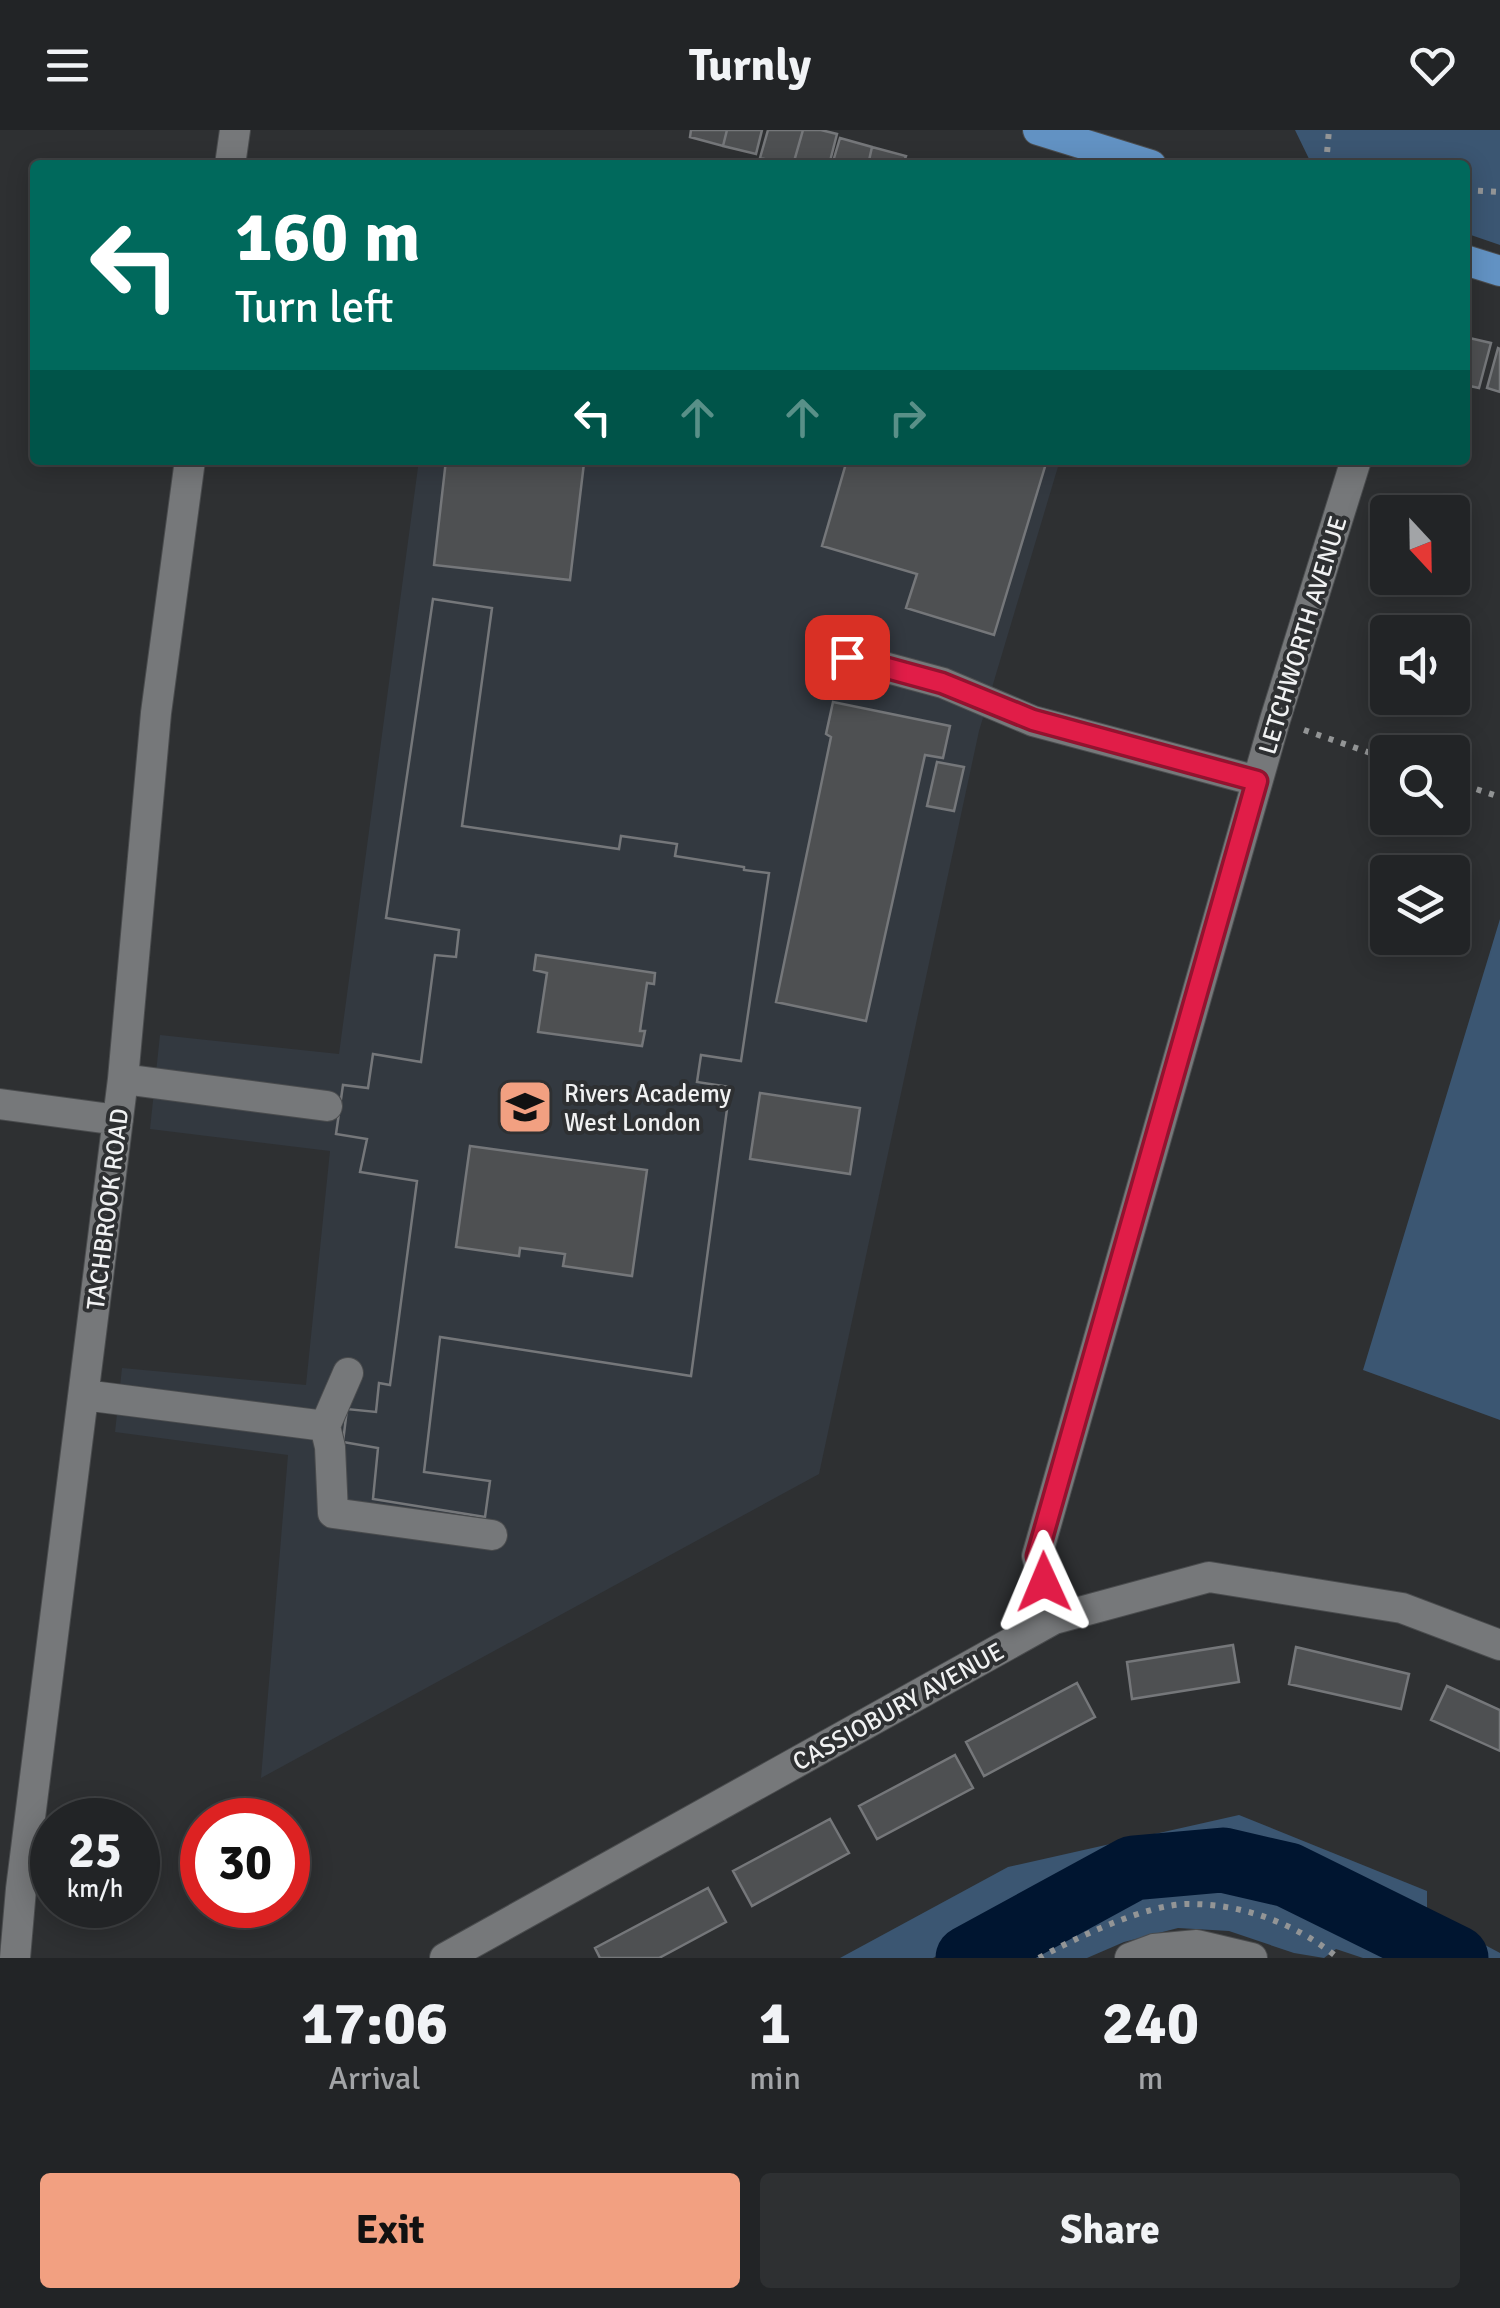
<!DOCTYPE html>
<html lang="en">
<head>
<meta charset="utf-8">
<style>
	:root { --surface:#222426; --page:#2e3032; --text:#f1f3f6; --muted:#a2a4a7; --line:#3f4143; --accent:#f2a081 }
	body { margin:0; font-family:Signika,sans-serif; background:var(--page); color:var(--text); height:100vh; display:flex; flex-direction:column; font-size:38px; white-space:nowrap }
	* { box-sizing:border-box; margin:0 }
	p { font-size:32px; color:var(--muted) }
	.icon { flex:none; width:55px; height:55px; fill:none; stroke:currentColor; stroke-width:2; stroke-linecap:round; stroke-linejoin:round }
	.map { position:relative; height:1828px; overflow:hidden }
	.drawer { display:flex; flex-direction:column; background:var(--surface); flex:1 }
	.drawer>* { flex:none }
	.guide { position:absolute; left:30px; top:30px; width:1440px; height:305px; border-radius:10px; box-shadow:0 5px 25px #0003,0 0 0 2px var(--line); background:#00695c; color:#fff; overflow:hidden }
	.needle { width:65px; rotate:158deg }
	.controls { position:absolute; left:1370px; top:365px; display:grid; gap:20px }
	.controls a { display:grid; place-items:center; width:100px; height:100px; border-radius:10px; background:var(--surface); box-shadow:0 5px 25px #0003,0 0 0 2px var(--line); font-size:50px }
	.speed { position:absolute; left:30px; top:1668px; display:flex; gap:20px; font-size:50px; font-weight:700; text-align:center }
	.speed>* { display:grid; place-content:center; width:130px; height:130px; border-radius:50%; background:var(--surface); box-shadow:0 5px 25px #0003,0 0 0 2px var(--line); line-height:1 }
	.speed small { font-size:25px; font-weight:400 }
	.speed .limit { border:15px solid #d22; background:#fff; color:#111 }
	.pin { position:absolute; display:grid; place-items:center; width:85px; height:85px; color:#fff; margin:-42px; border-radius:20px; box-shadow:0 5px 15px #0006 }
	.me { position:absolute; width:110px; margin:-55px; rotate:359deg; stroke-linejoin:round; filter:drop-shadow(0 0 8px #0008) }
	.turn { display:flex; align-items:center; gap:35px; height:210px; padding:0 40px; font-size:45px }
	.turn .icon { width:130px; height:130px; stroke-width:2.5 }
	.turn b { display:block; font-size:70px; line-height:85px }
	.lanes { display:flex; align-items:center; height:95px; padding:0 40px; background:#0003; justify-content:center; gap:50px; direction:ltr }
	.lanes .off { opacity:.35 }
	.eta { display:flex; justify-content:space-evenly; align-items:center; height:170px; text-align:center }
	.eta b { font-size:60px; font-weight:800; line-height:70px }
	.button { display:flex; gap:20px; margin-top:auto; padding:20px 40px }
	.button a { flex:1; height:115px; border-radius:10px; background:var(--accent); color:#111; font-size:40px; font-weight:800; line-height:115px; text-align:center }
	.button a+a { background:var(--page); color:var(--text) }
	header { display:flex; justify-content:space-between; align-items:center; height:130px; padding:0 40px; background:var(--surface); font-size:45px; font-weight:800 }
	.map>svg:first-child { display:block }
	.built { fill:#333940 }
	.green { fill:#3b5672 }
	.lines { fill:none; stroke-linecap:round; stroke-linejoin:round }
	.river { stroke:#001530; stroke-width:65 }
	.building { fill:#4e5052; stroke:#75777a; stroke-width:2.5; fill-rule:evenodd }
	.minor-casing { stroke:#4a4c4e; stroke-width:32 }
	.major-casing { stroke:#4a4c4e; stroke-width:32 }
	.path { stroke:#939596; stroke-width:6; stroke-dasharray:5 8; stroke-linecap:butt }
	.minor { stroke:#76787a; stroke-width:30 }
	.major { stroke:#6292c3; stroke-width:30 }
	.route-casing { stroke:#92132f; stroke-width:25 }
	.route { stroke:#e11d48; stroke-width:18 }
	.labels { text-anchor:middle; stroke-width:8; stroke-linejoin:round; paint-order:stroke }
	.street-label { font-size:25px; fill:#f0f1f2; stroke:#2e3032 }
	.poi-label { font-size:25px; fill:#f0f1f2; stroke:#2e3032; text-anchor:start }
</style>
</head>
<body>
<header><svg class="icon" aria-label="menu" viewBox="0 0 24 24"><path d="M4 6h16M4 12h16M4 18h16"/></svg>Turnly<svg class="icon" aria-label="heart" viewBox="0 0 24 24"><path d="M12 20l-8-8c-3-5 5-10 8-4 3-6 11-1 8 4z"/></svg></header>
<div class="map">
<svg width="1500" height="1828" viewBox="0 0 1500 1828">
	<rect width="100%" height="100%" fill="#2e3032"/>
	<path class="built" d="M419 330H1060L979 601 819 1344 261 1648 288 1325 115 1302 122 1238 306 1255 330 1021 150 999 160 905 339 924Z"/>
	<path class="green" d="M1295 0H1500V115L1465 103V35H1312Z
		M1500 789V1290L1363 1240Z
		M1239 1685 1427 1761V1784L1500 1823V1828H1483L1452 1806 1341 1749 1237 1709 1135 1724 1070 1754 933 1828H840L1008 1737Z
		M1206 1754 1274 1762 1420 1828H1363L1336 1819 1324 1828 1294 1823 1229 1801 1178 1798 1124 1812 1087 1828H997L1050 1799 1125 1766Z"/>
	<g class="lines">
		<path class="river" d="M968 1828 1133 1738 1223 1730 1288 1745 1456 1828"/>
	</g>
	<path class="building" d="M691 0H727L723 16 690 7Z
		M727 0H762L756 24 723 16Z
		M768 0H803L793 35 760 28Z
		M803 0H821L837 4 829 35H793Z
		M840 8 872 17 868 35H832Z
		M872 17 906 26 903 35H868Z
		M1465 207 1491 213 1479 258 1465 255Z
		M1498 218 1500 219V262L1487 258Z
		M446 330H554L584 333 570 450 434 435Z
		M847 330H1047L994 505 906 478 917 444 822 416Z
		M433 469 492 478 462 696 619 719 621 706 677 714 675 726 744 737V740L769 743 741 931 701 925 697 952 730 957 691 1246 440 1207 424 1342 490 1351 485 1387 373 1369 378 1318 343 1312 347 1279 376 1282 379 1253 390 1255 417 1051 360 1042 367 1009 336 1004 343 955 368 958 373 924 421 932 435 825 456 827 459 800 386 788ZM536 825 655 843 654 854 647 853 640 901H645L642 916 538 902 547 843 534 840ZM470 1016 647 1040 632 1146 563 1136 565 1124 520 1118 519 1126 456 1117Z
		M433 469 492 478 462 696 619 719 621 706 677 714 675 726 744 737V740L769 743 741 931 701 925 697 952 730 957 691 1246 440 1207 424 1342 490 1351 485 1387 373 1369 378 1318 343 1312 347 1279 376 1282 379 1253 390 1255 417 1051 360 1042 367 1009 336 1004 343 955 368 958 373 924 421 932 435 825 456 827 459 800 386 788Z
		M833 572 950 596 943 628 925 625 866 891 776 872 831 607 826 604Z
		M937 632 964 637 954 681 927 676Z
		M760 963 860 978 850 1044 750 1029Z
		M1233 1515 1239 1552 1132 1569 1127 1532Z
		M1296 1517 1409 1544 1401 1579 1289 1554Z
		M1077 1553 1095 1587 984 1646 966 1612Z
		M1447 1556 1500 1580V1621L1431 1590Z
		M955 1625 973 1658 877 1709 859 1676Z
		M830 1689 849 1723 752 1776 733 1741Z
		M708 1758 726 1792 659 1828H600L595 1818Z"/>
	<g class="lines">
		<g class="minor-casing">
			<path id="minor" d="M230 35 235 0
				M847 527 943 553 1033 591 1257 651
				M123 949 327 976
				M0 974 118 990
				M348 1243 325 1296 330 1317 333 1383 492 1405
				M84 1265 325 1296
				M1054 1489 1037 1426 1275 590 1356 330
				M15 1828 21 1759 123 949 156 583 190 330
				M445 1828 1054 1489 1209 1447 1402 1478 1500 1515
				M1130 1828 1154 1819 1197 1815 1252 1828"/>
		</g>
		<g class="major-casing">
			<path id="major" d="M1038 0 1151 35
				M1465 130 1500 141"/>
		</g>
		<path class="path" d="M1326 35 1329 0
			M1465 60 1500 62
			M1304 600 1388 629
			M1452 651 1500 667
			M1039 1828C1075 1808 1149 1773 1190 1774 1243 1774 1297 1794 1338 1828"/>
		<use href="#minor" class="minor"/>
		<use href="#major" class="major"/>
	</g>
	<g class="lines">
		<g class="route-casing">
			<path id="route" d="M847 527 942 553 1033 590 1257 651 1037 1426 1044 1452"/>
		</g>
		<use href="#route" class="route"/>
	</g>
	<defs>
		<g id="school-square" transform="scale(2.875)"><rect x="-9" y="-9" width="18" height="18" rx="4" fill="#f2a081" stroke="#2e3032"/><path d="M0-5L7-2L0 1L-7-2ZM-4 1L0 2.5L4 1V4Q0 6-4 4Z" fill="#111"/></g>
	</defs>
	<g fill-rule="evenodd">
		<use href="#school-square" x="525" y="977"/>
	</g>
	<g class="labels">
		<g class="street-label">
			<text transform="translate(1302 505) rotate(-73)" y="9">LETCHWORTH AVENUE</text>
			<text transform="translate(107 1079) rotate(-83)" y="9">TACHBROOK ROAD</text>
			<text transform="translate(898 1576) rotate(-29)" y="9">CASSIOBURY AVENUE</text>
		</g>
		<g class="poi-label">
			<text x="564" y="972">Rivers Academy<tspan x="564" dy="29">West London</tspan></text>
		</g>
	</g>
</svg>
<div class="controls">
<a><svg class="needle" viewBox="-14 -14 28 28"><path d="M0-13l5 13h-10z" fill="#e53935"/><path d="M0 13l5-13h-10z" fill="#a2a4a7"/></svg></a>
<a><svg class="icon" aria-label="sound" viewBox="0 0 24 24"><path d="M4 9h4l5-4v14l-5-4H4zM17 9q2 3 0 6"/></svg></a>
<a><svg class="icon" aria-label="search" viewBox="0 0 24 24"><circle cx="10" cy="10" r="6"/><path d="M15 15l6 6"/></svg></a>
<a><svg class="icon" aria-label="layers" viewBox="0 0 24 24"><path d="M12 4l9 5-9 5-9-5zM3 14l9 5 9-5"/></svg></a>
</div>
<div class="speed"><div>25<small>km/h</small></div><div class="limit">30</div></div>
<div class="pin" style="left:847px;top:527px;background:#d93025"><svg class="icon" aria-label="arrive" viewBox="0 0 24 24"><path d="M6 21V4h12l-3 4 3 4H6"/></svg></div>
<svg class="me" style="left:1044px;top:1452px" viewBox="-20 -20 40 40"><path d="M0-17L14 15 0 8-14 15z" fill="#e11d48" stroke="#fff" stroke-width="4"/></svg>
<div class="guide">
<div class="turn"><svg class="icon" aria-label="left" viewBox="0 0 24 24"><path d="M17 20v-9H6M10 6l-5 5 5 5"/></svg><div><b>160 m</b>Turn left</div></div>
<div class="lanes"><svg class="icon" aria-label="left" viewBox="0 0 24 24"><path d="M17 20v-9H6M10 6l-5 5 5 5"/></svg><svg class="icon off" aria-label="ahead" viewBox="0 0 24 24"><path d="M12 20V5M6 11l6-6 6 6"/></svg><svg class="icon off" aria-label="ahead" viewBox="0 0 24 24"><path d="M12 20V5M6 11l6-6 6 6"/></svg><svg class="icon off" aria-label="right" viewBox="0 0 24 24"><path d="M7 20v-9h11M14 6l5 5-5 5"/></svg></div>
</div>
</div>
<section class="drawer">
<div class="eta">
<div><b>17:06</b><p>Arrival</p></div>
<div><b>1</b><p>min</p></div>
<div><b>240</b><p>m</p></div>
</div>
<div class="button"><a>Exit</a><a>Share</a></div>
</section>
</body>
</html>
